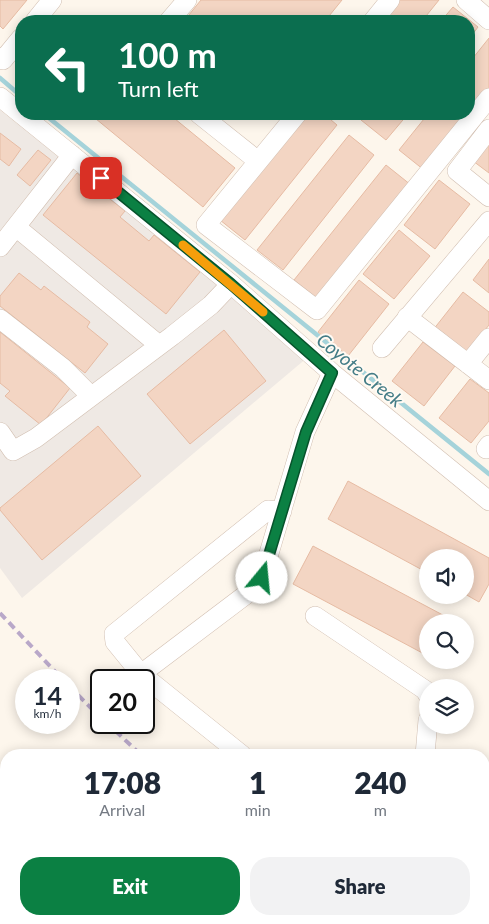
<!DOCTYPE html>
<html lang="en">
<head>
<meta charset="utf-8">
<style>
	:root { --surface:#fff; --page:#f2f2f3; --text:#1f2937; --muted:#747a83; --accent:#0b8043 }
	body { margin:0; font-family:Lato,sans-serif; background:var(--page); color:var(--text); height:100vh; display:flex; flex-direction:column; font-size:19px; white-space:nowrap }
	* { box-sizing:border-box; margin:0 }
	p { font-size:16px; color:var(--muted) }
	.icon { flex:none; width:28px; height:28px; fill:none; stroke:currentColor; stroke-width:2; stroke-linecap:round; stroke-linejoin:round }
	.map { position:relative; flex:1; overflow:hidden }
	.side { position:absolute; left:0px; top:749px; width:490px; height:176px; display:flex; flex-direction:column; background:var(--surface); border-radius:20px 20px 0 0; box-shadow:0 2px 12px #0003 }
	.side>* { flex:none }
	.banner { position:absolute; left:15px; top:15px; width:460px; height:105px; border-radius:20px; box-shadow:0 2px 12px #0003; background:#0b6e4f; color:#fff; overflow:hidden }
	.controls { position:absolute; left:419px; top:549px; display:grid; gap:10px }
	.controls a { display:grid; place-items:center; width:55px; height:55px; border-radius:50%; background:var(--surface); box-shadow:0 2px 12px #0003; font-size:25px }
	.speed { position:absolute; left:15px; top:669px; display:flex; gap:10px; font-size:25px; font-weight:700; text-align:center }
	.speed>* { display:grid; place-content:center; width:65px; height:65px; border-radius:50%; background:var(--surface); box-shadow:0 2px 12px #0003; line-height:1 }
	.speed small { font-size:12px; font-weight:400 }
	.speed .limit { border:2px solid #111; border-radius:8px; background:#fff; color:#111 }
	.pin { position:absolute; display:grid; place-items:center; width:42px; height:42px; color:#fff; margin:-21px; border-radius:10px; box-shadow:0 2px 8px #0006 }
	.me { position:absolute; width:55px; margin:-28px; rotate:17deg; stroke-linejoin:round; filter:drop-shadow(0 0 4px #0008) }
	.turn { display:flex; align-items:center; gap:18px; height:105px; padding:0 20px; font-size:22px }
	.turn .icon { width:65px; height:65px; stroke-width:2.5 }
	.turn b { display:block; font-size:35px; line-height:42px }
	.eta { display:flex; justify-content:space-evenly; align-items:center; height:85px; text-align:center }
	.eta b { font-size:30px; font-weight:800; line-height:35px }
	.button { display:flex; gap:10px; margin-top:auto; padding:10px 20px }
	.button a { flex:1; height:58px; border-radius:20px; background:var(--accent); color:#fff; font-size:20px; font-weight:800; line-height:58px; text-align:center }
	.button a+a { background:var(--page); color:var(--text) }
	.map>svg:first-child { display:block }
	.industrial { fill:#efe9e4 }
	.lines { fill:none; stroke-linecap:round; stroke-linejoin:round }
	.stream { stroke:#a5d3da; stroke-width:4.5 }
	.building { fill:#f3d5c3; stroke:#e6bba3 }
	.minor-casing { stroke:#d1beb0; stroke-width:20 }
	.minor { stroke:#fff; stroke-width:19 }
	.rail { stroke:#b9a8c9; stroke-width:4; stroke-dasharray:8 5; stroke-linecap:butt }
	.route-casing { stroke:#07532c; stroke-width:12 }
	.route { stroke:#0b8043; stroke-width:9 }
	.slow { stroke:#f59e0b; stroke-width:9 }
	.labels { text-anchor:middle; stroke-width:4; stroke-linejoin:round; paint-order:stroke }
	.water-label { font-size:19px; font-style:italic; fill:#437c86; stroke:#fffaf3 }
</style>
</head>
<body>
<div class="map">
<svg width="489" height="924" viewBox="0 0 489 924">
	<rect width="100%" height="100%" fill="#fdf6ec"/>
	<path class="industrial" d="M0 110 308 357 22 598 0 568Z"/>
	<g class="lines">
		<path class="stream" d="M0 78 21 96
			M44 114 489 474"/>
	</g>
	<path class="building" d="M0 0H27L3 29 0 26Z
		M201 0H342L325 21H184Z
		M398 0H439L422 21H381Z
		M453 7 478 27 469 39V21H441Z
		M489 38V89L424 170 399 150 428 114H469V63Z
		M90 114H169L235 168 203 207Z
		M305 114H324L337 125 245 240 220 220Z
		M366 114H408L386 140 361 120Z
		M0 133 21 149 9 166 0 159Z
		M349 135 374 155 283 270 257 250Z
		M489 141V173L473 161Z
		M38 150 51 160 30 186 17 175Z
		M386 165 411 185 319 300 294 280Z
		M77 173 125 211 120 217 149 241 154 235 200 272 166 314 43 215Z
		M439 180 470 204 435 249 404 225Z
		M399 230 430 256 394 299 363 274Z
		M489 259V293L473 280Z
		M19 273 41 290 44 286 90 322 87 327 108 344 85 373 0 306V296Z
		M359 280 389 304 348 356 318 332Z
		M463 292 489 312V325L464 356 433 330Z
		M224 330 266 381 190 444 147 394Z
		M0 332 70 388 41 425 5 396 10 391 0 383Z
		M423 342 455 366 424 406 392 381Z
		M470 379 489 393V421L471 443 439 418Z
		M98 426 141 476 42 560 0 510V508Z
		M348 481 489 558V584L479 602 465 594V558H428V573L328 519Z
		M313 546 456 622H428V656L293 584Z
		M2 806 6 809V845L2 850 0 848V807Z
		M93 919H112L108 924H94L91 922Z
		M121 919H127L130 921 132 919H147L153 924H117Z"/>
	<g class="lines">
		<g class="minor-casing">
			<path id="minor" d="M466 0 489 20
				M35 21 52 0
				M169 21 187 0
				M373 21 390 0
				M0 58 3 60 21 38
				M0 97 231 284 211 305 172 336 36 438 13 451 0 432
				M199 114 258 161
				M297 114 206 225 317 310 489 98
				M489 129 457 171 489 197
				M16 227 159 345
				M0 247 72 155
				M231 284 332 373 489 501
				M407 317 489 380
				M0 319 63 368 91 396
				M382 348 489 221
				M468 364 489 338
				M486 449 489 445
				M282 511 268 510 114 634 115 642 141 674 252 590 262 577 305 432 332 373
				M315 616 425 690 428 695
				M141 674 242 755
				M425 755 428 720
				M0 889 6 895
				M36 919 42 924"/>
		</g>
		<use href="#minor" class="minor"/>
		<path class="rail" d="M0 613 63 680
			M69 686 101 718
			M106 722 141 755
			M340 919 346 924"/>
	</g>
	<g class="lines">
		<g class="route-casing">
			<path id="route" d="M101 178 231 284 332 373 306 432 262 578"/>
		</g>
		<use href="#route" class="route"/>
		<path class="slow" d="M183 245 263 312"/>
	</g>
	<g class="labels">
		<g class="water-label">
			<text transform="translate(360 370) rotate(39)" y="7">Coyote Creek</text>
		</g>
	</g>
</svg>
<div class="controls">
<a><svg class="icon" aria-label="sound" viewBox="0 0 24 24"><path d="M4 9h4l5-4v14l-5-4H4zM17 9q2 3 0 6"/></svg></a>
<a><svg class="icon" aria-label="search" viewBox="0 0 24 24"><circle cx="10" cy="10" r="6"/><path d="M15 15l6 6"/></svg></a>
<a><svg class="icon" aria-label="layers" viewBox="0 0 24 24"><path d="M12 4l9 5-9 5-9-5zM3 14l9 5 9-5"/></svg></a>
</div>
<div class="speed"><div>14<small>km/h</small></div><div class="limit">20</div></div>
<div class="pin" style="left:101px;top:178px;background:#d93025"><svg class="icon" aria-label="arrive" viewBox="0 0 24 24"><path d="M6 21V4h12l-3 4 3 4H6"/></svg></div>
<svg class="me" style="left:262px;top:578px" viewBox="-20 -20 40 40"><circle r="19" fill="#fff"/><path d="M0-13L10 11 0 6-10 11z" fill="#0b8043"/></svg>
<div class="banner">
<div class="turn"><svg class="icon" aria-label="left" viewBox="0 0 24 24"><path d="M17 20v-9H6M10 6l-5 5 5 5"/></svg><div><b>100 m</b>Turn left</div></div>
</div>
<section class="side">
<div class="eta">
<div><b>17:08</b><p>Arrival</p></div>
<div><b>1</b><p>min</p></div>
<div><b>240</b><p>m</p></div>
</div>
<div class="button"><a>Exit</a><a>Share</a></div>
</section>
</div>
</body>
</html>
